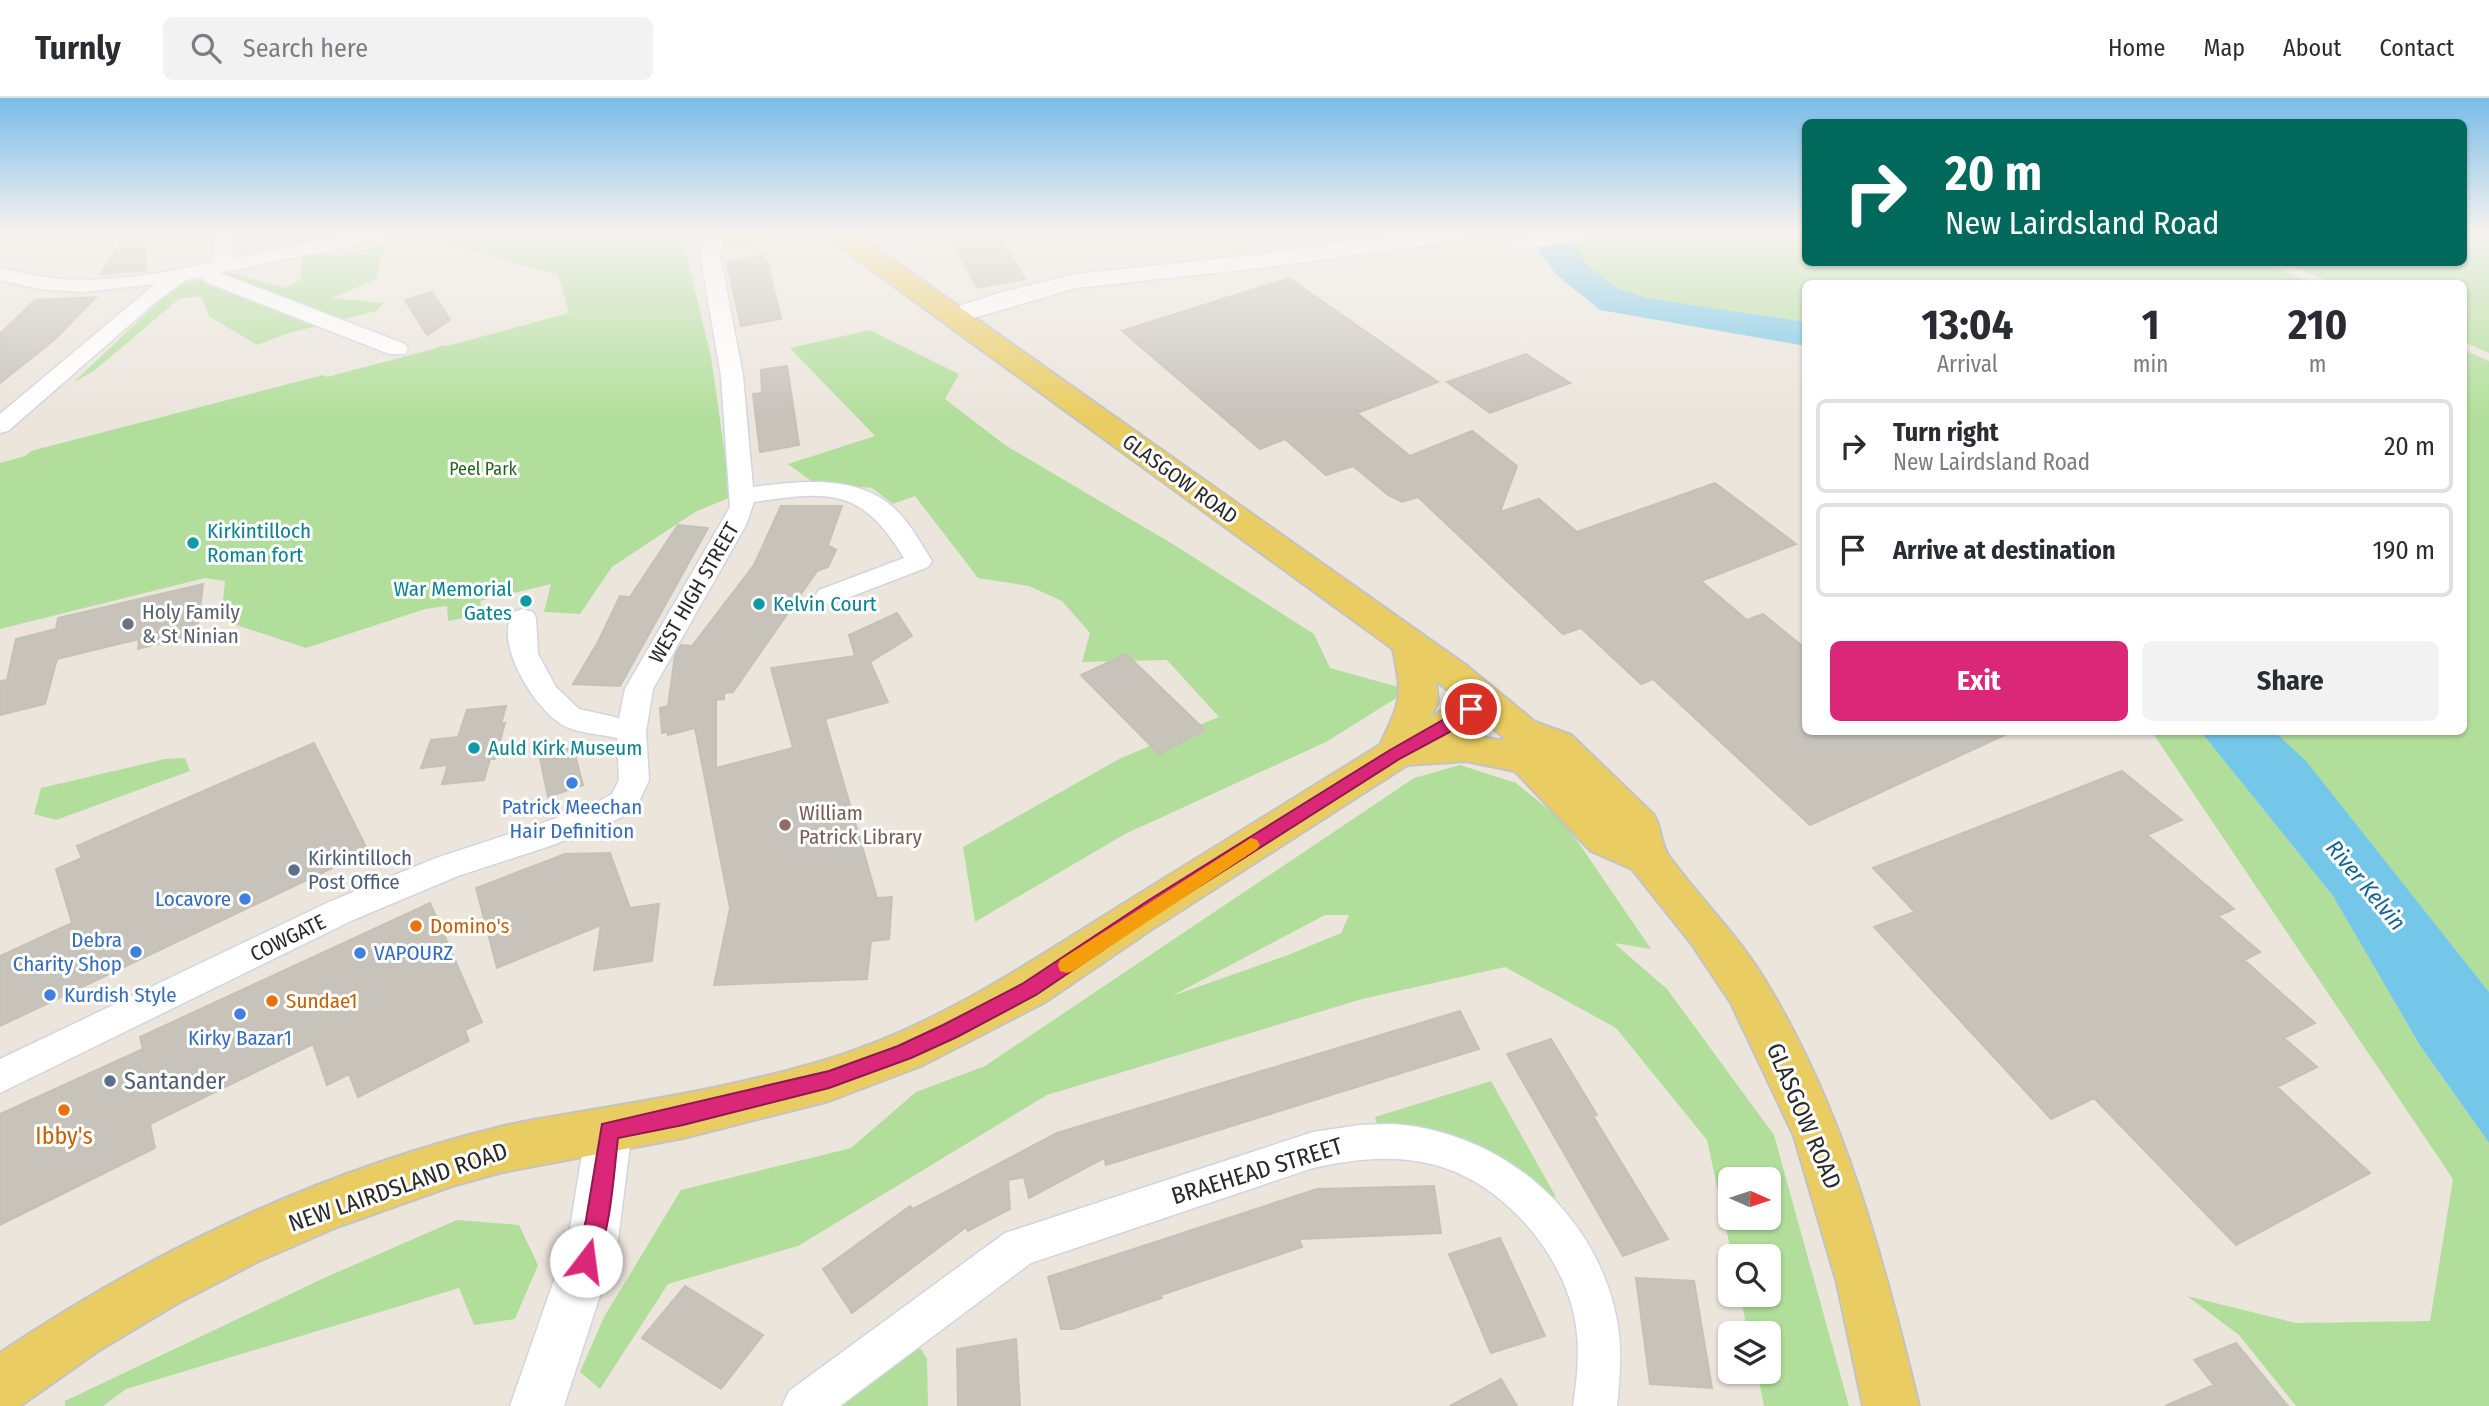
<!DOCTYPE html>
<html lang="en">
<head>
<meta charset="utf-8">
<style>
	:root { --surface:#fff; --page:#f2f2f3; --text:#2b2b33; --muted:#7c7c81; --line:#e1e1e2; --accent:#db2777 }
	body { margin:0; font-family:"Fira Sans Condensed",sans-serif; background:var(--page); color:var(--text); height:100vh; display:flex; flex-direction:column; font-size:26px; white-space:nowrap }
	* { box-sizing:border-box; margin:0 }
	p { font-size:23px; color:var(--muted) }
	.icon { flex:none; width:38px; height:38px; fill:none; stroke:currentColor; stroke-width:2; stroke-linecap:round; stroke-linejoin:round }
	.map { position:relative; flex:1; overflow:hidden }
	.panel { position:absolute; left:1802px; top:182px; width:665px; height:455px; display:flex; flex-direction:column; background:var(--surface); border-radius:10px; box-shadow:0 2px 5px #0004 }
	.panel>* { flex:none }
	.guide { position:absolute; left:1802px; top:21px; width:665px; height:147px; border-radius:10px; box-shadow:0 2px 5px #0004; background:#00695c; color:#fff; overflow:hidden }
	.needle { width:46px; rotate:93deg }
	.tools { position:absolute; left:1718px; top:1069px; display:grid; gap:14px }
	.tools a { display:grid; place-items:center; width:63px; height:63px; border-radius:10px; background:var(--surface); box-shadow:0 2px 5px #0004; font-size:35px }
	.pin { position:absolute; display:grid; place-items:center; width:60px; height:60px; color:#fff; margin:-30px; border:4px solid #fff; border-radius:50%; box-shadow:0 2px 7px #0007 }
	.me { position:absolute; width:77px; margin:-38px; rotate:15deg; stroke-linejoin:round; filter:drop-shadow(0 0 5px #0008) }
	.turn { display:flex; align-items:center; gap:24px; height:147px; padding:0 28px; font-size:32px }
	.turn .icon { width:91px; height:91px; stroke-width:2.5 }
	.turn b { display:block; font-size:49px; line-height:60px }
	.eta { display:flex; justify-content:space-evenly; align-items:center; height:119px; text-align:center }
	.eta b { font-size:42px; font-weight:700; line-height:49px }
	.cta { display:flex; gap:14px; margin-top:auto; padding:14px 28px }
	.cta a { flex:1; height:80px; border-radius:10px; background:var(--accent); color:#fff; font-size:28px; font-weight:700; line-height:80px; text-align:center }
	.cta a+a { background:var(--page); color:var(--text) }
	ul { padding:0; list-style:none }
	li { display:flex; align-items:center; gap:21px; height:94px; margin:0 14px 10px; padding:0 14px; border:4px solid var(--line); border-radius:10px }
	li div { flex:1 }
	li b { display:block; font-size:26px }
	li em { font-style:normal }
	header { display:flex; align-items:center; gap:42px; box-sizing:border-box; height:98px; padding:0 35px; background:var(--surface); border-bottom:2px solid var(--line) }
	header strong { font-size:33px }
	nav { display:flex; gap:38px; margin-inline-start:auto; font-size:24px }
	.search { width:490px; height:63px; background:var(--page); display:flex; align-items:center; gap:18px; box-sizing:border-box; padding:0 24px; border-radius:10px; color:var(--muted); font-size:26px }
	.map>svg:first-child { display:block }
	.green { fill:#b1df9b; fill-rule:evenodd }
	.water { fill:#74c7e9 }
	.building { fill:#c7c3bb; stroke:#c6c1b6; stroke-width:2 }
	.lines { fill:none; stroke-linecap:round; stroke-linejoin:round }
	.minor-casing { stroke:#d1d4e2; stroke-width:3 }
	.tertiary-casing { stroke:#d1d4e2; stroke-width:3 }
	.primary-casing { stroke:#c3c3c3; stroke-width:4 }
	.minor { fill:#fff; fill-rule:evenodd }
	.tertiary { fill:#fff; fill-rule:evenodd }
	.primary { fill:#eacd62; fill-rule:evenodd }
	.route { fill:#db2777; stroke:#8e194d; stroke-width:2 }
	.slow { fill:#f59e0b }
	.culture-dot { fill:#0f9aa8; stroke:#fff; stroke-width:2.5 }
	.worship-dot { fill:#6b7280; stroke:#fff; stroke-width:2.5 }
	.shop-dot { fill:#3f7fe0; stroke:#fff; stroke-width:2.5 }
	.education-dot { fill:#8d6e63; stroke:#fff; stroke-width:2.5 }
	.service-dot { fill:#5c6f8a; stroke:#fff; stroke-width:2.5 }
	.food-dot { fill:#e8710a; stroke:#fff; stroke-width:2.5 }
	.labels { text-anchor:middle; stroke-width:6; stroke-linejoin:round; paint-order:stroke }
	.far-park-label { font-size:18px; fill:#2a631d; stroke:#fff }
	.street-label { font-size:21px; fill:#2a2a2a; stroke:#fff }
	.culture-label { font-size:21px; fill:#0d838f; stroke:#fff; text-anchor:start }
	.worship-label { font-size:21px; fill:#5b616d; stroke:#fff; text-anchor:start }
	.shop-label { font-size:21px; fill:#366cbe; stroke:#fff }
	.education-label { font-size:21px; fill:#785e54; stroke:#fff; text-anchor:start }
	.service-label { font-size:21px; fill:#4e5e75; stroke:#fff; text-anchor:start }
	.food-label { font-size:21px; fill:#c56008; stroke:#fff; text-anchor:start }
	.water-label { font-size:23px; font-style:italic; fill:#146594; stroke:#fff }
	.near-service-label { font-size:24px; fill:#4e5e75; stroke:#fff; text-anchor:start }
	.near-street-label { font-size:24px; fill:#2a2a2a; stroke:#fff }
	.near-food-label { font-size:24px; fill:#c56008; stroke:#fff }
</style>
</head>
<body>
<header>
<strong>Turnly</strong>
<div class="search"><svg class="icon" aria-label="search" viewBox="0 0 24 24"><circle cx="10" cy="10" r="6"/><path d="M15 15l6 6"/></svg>Search here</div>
<nav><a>Home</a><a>Map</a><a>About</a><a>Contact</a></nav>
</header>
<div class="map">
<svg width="2489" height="1308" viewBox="0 0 2489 1308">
	<rect width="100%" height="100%" fill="#ebe5dc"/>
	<path class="green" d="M470 135H681L711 259 731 399 695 414 612 469 580 516 544 514 551 486 480 503 483 516 448 523 447 508 425 511 306 550 221 522 225 483 205 480 0 531V365L25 358 31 353 323 277 327 279 437 250 441 247 447 248 569 215 558 177 442 145Z
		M1595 135H1806V164H2264L2312 185 1806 186V224L1647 200 1617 190 1585 165 1576 148 1599 137Z
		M2464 135H2489V255L2464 244V186L2332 185 2285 165 2464 164Z
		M385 146 376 181 332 200 384 205 376 213 289 235 257 247 209 218 201 198 179 201 95 272 74 284 174 189 226 174 285 190 301 181 302 156 341 158Z
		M870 232 959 276 945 301 1005 347 1176 448 1314 536 1330 570 1409 592 1326 644 1125 736 975 824 963 749 1121 660 1219 619 1167 562 1082 564 1090 535 1062 503 1029 488 978 480 915 398 893 406 872 390 814 385 788 366 875 338 790 250Z
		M2464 252 2489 263V894L2306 664 2275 634H2464Z
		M2152 634H2201L2333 798 2419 946 2489 1045V1308H2296L2239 1237 2187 1198 2296 1225 2430 1223 2453 1081Z
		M185 660 190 673 56 722 34 716 41 690 165 661Z
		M1460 667 1516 685 1565 725 1651 851 1614 845 1667 891 1774 1037 1849 1308H1764L1757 1274H1769V1236L1748 1235 1740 1197H1769V1158H1732L1707 1042 1616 930 1505 869 1362 901 1047 997 798 1148 668 1186 600 1291 580 1274 604 1219 681 1092 851 1050 916 994 985 968 1414 680ZM1325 817H1349L1341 835 1288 857 1172 898ZM1731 1082H1769V1120H1731Z
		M1491 983 1556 1099 1550 1100C1525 1083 1500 1061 1473 1047 1444 1032 1410 1028 1377 1026L1375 1019Z
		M457 1122 519 1127 538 1167 515 1221 474 1227 459 1190 126 1291 103 1308H65V1303L324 1180Z
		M919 1248 927 1261 928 1308H842Z"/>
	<path class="water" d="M1519 135H1580L1576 148 1585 165 1617 190 1647 200 1806 224V248L1600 212 1557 177 1532 145Z
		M2201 634H2275L2306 663 2489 894V1045L2419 946 2333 798Z"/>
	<path class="building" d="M126 135H143L146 172 101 176Z
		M947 135H996L1025 181 977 190Z
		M762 157 768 167 781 221 741 228 727 165Z
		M1289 180 1438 284 1357 315 1410 358 1472 333 1517 368 1500 414 1539 401 1577 434 1715 385 1796 446 1701 483 1747 522 1763 516 1806 551V634H2011L1810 727 1653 581 1641 586 1581 530 1563 536 1418 399 1402 404 1388 397 1353 368 1326 377 1285 341 1260 351 1122 233Z
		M432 194 450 222 427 237 405 202Z
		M96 199 54 242 0 285V236L35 202Z
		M1526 256 1570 285 1490 315 1447 284Z
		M787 268 799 347 760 354 753 296 762 295 761 272Z
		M781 408H842L828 447 836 452 828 469 817 473 733 594 724 595V601L716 602V670L793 650 771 570 855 558 849 537 897 515 912 538 870 564 888 604 825 621 877 800 892 799 889 841 871 843 867 881 714 887 730 810 695 630 668 637V634L662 635 660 610 668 608 675 557 681 547 692 548 754 467Z
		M678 427 708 430 620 588 573 586 598 544 620 498 630 499Z
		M203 486 197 536 138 551 139 541 57 561 45 606 0 617V583L7 582 16 541 56 531 58 520Z
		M1126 556 1205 632 1159 656 1081 577Z
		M506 608 501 626 505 625 495 661H490L484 682 442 686 448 667 421 670 431 642 458 639 467 612Z
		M314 645 368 753 0 928V858L72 825 56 771 82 760 77 748Z
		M573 649 583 687 548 699 540 660Z
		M2122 673 2182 722 2147 737 2234 811 2218 818 2260 854 2244 862 2315 925 2284 940 2317 969 2277 989 2370 1075 2236 1147 2094 1000 2051 1021 1874 829 1915 814 1873 770Z
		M610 755 630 810 659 806 652 863 594 872 601 827 497 870 476 790 565 756Z
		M430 805 482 924 465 932 469 943 358 999 349 976 327 987 313 946 150 1026 155 1050 0 1127V1016L143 951 140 939Z
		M1460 913 1479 951 1106 1067 1104 1060 1029 1100 1024 1079 1008 1082 1010 1111 968 1133 966 1129 852 1215 823 1171 910 1108 913 1111 1057 1035Z
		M1551 941 1597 1017 1593 1018 1668 1141 1623 1158 1507 956Z
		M1434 1088 1441 1135 1299 1141 1302 1149 1161 1197 1162 1200 1072 1231H1061L1048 1179 1317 1091Z
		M1500 1140 1545 1238 1491 1255 1449 1156Z
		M1636 1180 1694 1183 1712 1290 1650 1286Z
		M685 1188 763 1237 721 1291 642 1240Z
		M1016 1241 1020 1308H958L957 1251Z
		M2236 1245 2288 1308H2165L2214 1287 2194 1262Z
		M1501 1281 1517 1308H1450Z"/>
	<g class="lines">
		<g class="minor-casing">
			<path id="minor" d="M213 135H231L234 160 356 135H391L389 139 382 141 220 175 405 246 408 251 405 256H389L208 185 200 179 186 182 158 202 8 333 0 335V316L155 186 82 194 40 191 0 182V170C27 176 53 182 81 182 125 182 173 173 215 164Z
				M708 135H726L720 156 743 278 753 389C800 383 861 375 898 414 912 428 921 446 932 463L928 469 837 504 828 506 819 504 815 498 819 492 904 460C861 389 830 393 754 404L746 427 653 591 646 633 649 682 635 712 612 724 550 748 458 778 353 822 0 995V961L329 804 436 760 528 730 590 708 612 696 619 682 617 640C600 636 572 635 558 624 532 605 494 545 513 514L523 511 533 514 536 520 538 556 556 589 579 611 619 620 625 591 730 409 721 278 700 156Z
				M1551 135H1596L1587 141 1520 151 1510 145 1513 141Z
				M1392 1026C1502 1033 1600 1116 1618 1228 1622 1255 1620 1281 1617 1308H1573C1577 1281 1580 1255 1576 1228 1566 1158 1504 1085 1435 1067 1395 1056 1353 1061 1313 1070L1031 1165 840 1308H782L789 1293 1005 1135 1313 1034 1360 1027Z"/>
		</g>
		<g class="tertiary-casing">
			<path id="tertiary" d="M1413 135H1473L1469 140 1461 142 1261 170 1076 190 953 226 944 223 940 218 944 213 999 195 1076 176 1261 156Z
				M609 1011 625 1017 632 1032 618 1142 564 1308H510L568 1142 586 1032 593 1017Z"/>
		</g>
		<g class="primary-casing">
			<path id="primary" d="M708 135H777L774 140 741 146 711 140Z
				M821 135H852L859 138 1467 568 1535 624 1571 637 1654 717C1661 729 1661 746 1668 757 1698 799 1736 835 1763 879 1844 1011 1883 1159 1919 1308H1863L1837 1185 1794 1038 1731 905 1691 845 1632 771 1591 753 1515 673 1466 663 1407 667 1149 833 1045 904 921 968 829 1003 683 1040 503 1074 452 1088 337 1129 259 1163 178 1205 98 1253 20 1308H0V1255C152 1153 321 1073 500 1029 532 1021 565 1017 598 1011 675 998 754 984 829 961 936 928 1026 867 1120 808 1206 754 1293 701 1380 647 1401 602 1403 601 1393 551ZM1436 583 1459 601 1430 620 1438 604ZM1483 621 1504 640 1505 643 1462 636Z"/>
		</g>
		<use href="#minor" class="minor"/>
		<use href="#tertiary" class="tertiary"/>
		<use href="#primary" class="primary"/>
	</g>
	<linearGradient id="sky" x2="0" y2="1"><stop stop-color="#79bce8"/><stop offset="0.42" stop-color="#f6f3ef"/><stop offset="1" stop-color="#f6f3ef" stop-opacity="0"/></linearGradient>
	<rect width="2489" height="318" fill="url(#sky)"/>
	<path class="route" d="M1471 606 1479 611 1477 615 1448 635 1401 660 1162 812 1036 897 957 939 911 960 829 990 683 1027 618 1040C613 1083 611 1131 594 1171L586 1174 579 1171 575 1163 586 1122 602 1026 829 973 898 948 943 927 1022 886 1149 802 1390 652Z"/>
	<path class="slow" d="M1251 740 1257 742 1260 747 1257 751 1073 873 1067 875 1060 873 1058 867 1060 862Z"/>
	<g class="culture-dot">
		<circle cx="193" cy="445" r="7"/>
		<circle cx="526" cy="503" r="7"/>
		<circle cx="759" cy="506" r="7"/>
		<circle cx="474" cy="650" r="7"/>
	</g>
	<circle class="worship-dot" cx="128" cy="526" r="7"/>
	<g class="shop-dot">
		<circle cx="572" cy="685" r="7"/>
		<circle cx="245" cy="801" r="7"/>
		<circle cx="136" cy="854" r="7"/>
		<circle cx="360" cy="855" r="7"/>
		<circle cx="50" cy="897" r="7"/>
		<circle cx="240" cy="916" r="7"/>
	</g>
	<circle class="education-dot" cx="785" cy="727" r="7"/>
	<g class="service-dot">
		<circle cx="294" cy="772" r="7"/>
		<circle cx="110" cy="983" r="7"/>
	</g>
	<g class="food-dot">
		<circle cx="416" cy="828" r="7"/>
		<circle cx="272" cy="903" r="7"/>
		<circle cx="64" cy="1012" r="7"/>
	</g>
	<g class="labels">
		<g class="far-park-label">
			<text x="483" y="377">Peel Park</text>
		</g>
		<g class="street-label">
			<text transform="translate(1180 381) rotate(36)" y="7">GLASGOW ROAD</text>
			<text transform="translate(694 495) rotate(-60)" y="7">WEST HIGH STREET</text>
			<text transform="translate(288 840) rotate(-26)" y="7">COWGATE</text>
		</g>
		<g class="culture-label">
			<text x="207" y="440">Kirkintilloch<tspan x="207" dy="24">Roman fort</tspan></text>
			<text x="512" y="498" text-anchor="end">War Memorial<tspan x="512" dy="24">Gates</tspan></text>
			<text x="773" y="513">Kelvin Court</text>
			<text x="488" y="657">Auld Kirk Museum</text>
		</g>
		<g class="worship-label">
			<text x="142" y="521">Holy Family<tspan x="142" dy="24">&amp; St Ninian</tspan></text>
		</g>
		<g class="shop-label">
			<text x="572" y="716">Patrick Meechan<tspan x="572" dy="24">Hair Definition</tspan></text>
			<text x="231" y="808" text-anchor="end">Locavore</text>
			<text x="122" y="849" text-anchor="end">Debra<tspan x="122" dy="24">Charity Shop</tspan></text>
			<text x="374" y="862" text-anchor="start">VAPOURZ</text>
			<text x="64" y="904" text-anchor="start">Kurdish Style</text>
			<text x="240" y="947">Kirky Bazar1</text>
		</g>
		<g class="education-label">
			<text x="799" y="722">William<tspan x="799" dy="24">Patrick Library</tspan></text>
		</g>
		<g class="service-label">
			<text x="308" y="767">Kirkintilloch<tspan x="308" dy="24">Post Office</tspan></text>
		</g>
		<g class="food-label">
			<text x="430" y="835">Domino's</text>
			<text x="286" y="910">Sundae1</text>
		</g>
		<g class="water-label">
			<text transform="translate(2366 787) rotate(50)" y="8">River Kelvin</text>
		</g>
		<g class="near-service-label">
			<text x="124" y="991">Santander</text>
		</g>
		<g class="near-street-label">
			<text transform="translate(1804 1018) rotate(67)" y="8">GLASGOW ROAD</text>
			<text transform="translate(1257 1073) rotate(-17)" y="8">BRAEHEAD STREET</text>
			<text transform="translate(398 1089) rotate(-19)" y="8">NEW LAIRDSLAND ROAD</text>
		</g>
		<g class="near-food-label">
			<text x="64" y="1046">Ibby's</text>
		</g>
	</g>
</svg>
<div class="tools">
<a><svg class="needle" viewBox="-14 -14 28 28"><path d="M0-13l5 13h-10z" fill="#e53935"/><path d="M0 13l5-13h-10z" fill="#7c7c81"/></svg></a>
<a><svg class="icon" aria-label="search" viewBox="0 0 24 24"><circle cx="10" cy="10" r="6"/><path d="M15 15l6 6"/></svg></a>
<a><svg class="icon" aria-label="layers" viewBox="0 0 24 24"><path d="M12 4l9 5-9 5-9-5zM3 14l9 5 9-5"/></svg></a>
</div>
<div class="pin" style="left:1471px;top:611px;background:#d93025"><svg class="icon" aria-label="arrive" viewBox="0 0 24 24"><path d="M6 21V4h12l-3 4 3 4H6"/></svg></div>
<svg class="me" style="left:586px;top:1163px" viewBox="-20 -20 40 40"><circle r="19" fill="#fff"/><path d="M0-13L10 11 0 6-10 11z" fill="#db2777"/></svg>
<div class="guide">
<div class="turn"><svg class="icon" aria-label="right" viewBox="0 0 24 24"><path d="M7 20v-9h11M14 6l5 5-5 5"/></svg><div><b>20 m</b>New Lairdsland Road</div></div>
</div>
<section class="panel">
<div class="eta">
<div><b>13:04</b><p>Arrival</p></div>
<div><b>1</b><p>min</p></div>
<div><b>210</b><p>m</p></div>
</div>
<ul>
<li><svg class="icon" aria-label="right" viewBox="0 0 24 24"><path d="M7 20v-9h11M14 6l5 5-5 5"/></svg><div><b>Turn right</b><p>New Lairdsland Road</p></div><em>20 m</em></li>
<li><svg class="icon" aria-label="arrive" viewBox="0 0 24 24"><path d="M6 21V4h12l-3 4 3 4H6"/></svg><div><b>Arrive at destination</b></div><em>190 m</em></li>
</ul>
<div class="cta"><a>Exit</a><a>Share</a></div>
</section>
</div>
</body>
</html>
